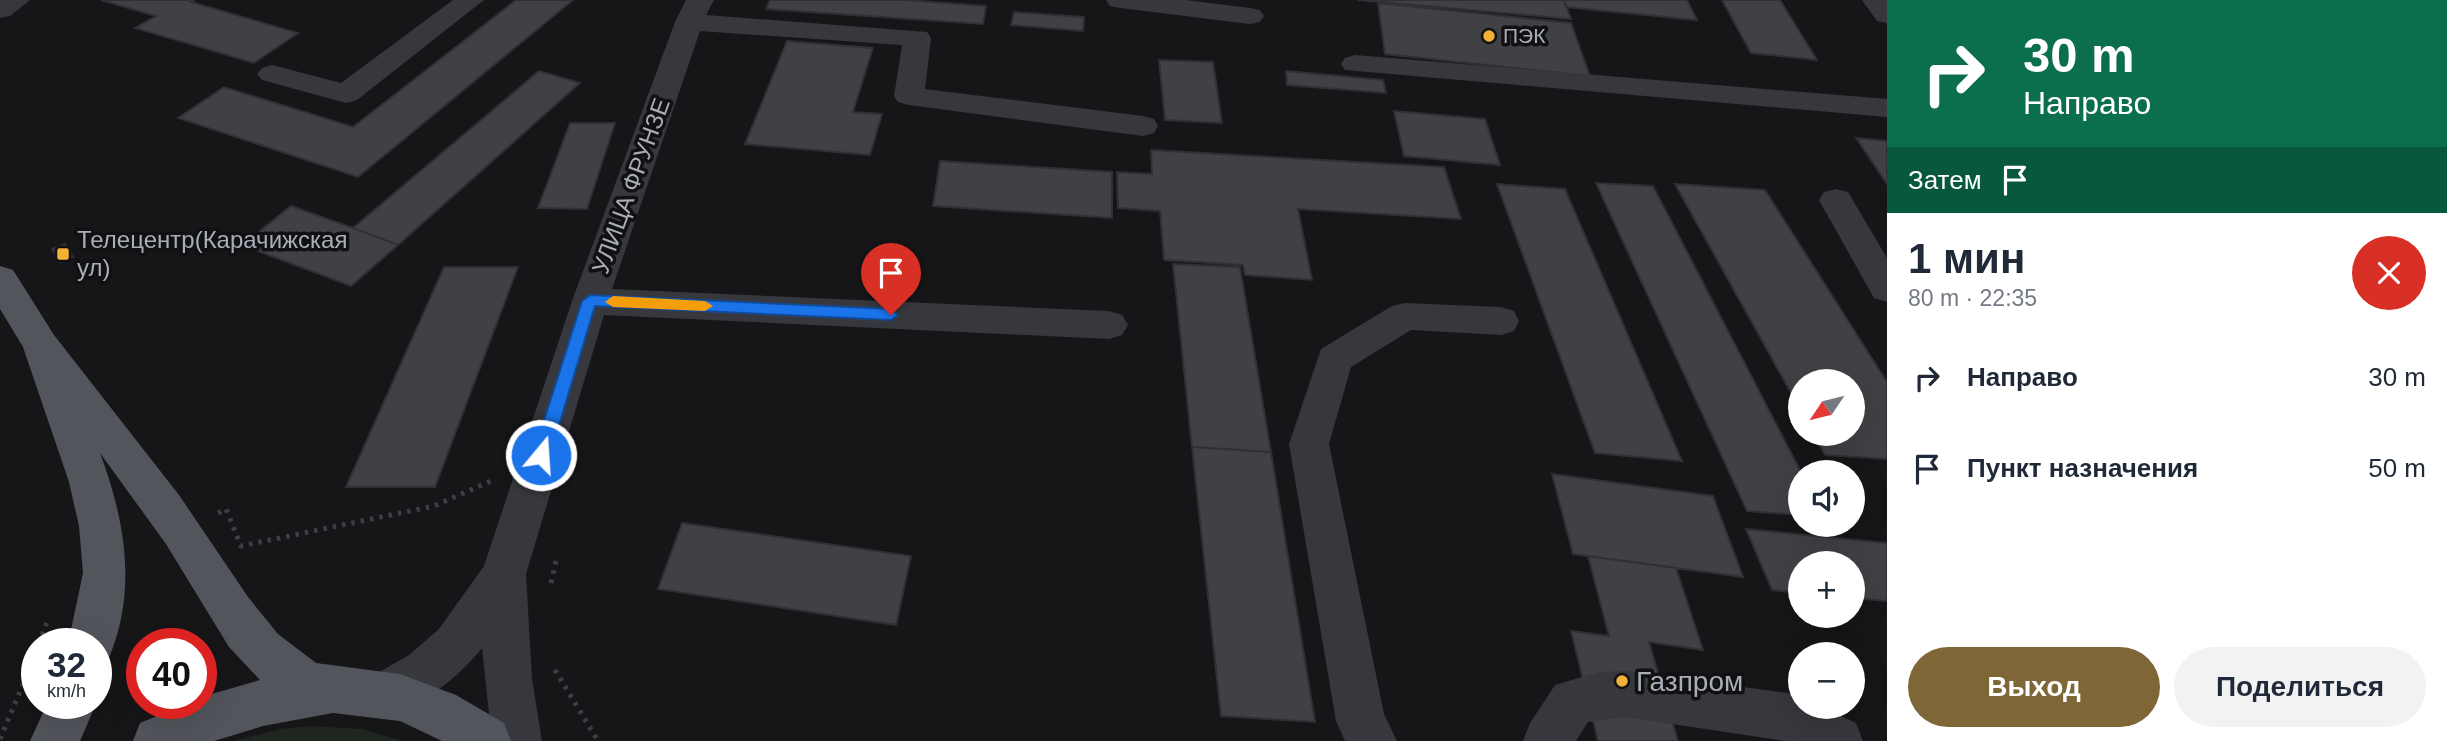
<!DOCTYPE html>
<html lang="ru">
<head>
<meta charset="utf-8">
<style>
	:root { --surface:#fff; --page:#f2f2f3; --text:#1f2937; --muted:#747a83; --accent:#7e6636 }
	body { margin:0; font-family:Arial,sans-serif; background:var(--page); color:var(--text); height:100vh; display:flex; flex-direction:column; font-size:26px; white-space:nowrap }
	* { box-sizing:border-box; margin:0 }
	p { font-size:23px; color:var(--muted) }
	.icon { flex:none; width:38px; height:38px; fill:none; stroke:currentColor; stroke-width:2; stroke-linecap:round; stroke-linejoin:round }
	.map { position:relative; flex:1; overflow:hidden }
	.side { display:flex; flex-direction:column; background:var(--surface); width:560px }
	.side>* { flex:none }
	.hud { background:#0b6e4f; color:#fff; overflow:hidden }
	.needle { width:46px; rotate:235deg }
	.fabs { position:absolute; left:1788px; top:369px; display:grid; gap:14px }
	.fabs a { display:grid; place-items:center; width:77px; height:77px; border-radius:50%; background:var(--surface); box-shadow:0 7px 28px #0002; font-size:35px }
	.speed { position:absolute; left:21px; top:628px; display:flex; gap:14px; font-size:35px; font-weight:700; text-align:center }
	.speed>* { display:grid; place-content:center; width:91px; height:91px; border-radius:50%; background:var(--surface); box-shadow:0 7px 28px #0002; line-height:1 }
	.speed small { font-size:18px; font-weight:400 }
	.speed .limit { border:10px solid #d22; background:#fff; color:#111 }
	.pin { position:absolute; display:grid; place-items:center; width:60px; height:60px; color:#fff; margin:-72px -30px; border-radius:50% 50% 50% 0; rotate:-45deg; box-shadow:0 0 7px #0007 }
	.pin .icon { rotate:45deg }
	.me { position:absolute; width:77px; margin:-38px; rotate:18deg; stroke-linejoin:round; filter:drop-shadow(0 0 5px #0008) }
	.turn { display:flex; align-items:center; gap:24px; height:147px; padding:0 21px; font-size:32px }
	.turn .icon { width:91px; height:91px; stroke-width:2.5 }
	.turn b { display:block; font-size:49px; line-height:60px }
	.then { display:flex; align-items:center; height:66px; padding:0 21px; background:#0003; gap:14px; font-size:26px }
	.round { display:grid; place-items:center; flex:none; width:74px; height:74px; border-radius:37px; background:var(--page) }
	.overview { display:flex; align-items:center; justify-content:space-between; height:119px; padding:0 21px }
	h1 { font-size:42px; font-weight:700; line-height:52px }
	.primary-button { display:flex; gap:14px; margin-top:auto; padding:14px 21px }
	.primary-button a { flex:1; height:80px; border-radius:42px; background:var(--accent); color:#fff; font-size:28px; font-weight:700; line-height:80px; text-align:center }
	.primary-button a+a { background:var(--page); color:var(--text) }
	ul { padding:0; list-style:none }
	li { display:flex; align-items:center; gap:21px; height:91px; padding:0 21px }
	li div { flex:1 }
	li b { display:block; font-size:26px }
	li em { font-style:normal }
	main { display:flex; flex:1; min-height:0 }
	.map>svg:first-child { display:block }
	.green { fill:#1e261f }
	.building { fill:#404145; stroke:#303034; stroke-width:2 }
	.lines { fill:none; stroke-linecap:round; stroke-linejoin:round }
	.path { stroke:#3d3f44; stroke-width:5; stroke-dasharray:3.5 6; stroke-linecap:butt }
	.minor { fill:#37383d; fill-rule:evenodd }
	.major { fill:#53555c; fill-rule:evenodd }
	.route { fill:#1a73e8; stroke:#114b97; stroke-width:2 }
	.slow { fill:#f59e0b }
	.poi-dot { fill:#f2b134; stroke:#111113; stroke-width:2.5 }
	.labels { text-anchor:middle; stroke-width:7; stroke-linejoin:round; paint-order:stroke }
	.far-poi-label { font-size:21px; fill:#a8adb8; stroke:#111113; text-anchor:start }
	.street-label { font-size:24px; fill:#a8adb8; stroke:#111113 }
	.poi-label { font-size:24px; fill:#a8adb8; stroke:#111113; text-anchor:start }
	.near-poi-label { font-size:28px; fill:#a8adb8; stroke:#111113; text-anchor:start }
</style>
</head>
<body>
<main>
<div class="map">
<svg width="1887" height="741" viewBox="0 0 1887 741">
	<rect width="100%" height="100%" fill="#161618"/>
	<path class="green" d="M309 726 362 729 403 741H233L281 729Z"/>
	<path class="building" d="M101 0H195L191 2 298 33 254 63 135 28 156 16Z
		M516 0H573L358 177 178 118 224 87 353 127Z
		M770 0H905L986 6 983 24 766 9Z
		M1358 0H1564L1571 19Z
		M1564 0H1687L1697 20 1566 7Z
		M1722 0H1780L1817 60 1751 53Z
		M1378 3 1571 23 1590 76 1385 54Z
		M1014 12 1084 17 1083 31 1011 25Z
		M787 41 873 48 853 112 882 114 870 155 745 144Z
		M1159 60 1213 62 1222 123 1165 120Z
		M539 71 580 83 398 245 353 228Z
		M1286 71 1383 80 1386 93 1287 85Z
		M1394 111 1485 119 1500 165 1404 156Z
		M570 123H615L587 209 538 208Z
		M1856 138 1887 141V184Z
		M1151 150 1444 167 1461 219 1298 209 1312 280 1245 275 1243 265 1164 260 1160 211 1118 208 1117 172 1152 174Z
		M940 161 1112 172V218L933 206Z
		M1596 183 1653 186 1801 472V515L1747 511Z
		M1497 184 1565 189 1682 461 1595 453Z
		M1675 184 1765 190 1887 382V459L1825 455 1813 434H1853V382H1801V411Z
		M291 206 353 228 398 245 351 286 242 245Z
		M65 244 73 257 60 262 52 249Z
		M1173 264 1240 267 1271 452 1192 447Z
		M444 267H518L435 487H346Z
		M1192 447 1271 452 1315 722 1221 716Z
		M1552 474 1713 496 1743 577 1573 554Z
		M682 523 911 556 896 625 658 589Z
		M1746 529 1887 543V601L1853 598V564H1801V593L1772 590Z
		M1588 556 1676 568 1703 650 1649 642 1678 741H1598L1571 631 1609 636Z"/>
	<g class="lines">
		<path class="path" d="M218 513 226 509 241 546 434 506 491 481
			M551 583 556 561
			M39 644 47 622
			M555 670 598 741
			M0 739 37 651"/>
		<path class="minor" d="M0 0H30L10 16 0 18Z
			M453 0H484L357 100 346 103 335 100 262 80 257 74 262 68 272 65 341 83Z
			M686 0H714L706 15 927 32 931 38 925 89 1143 116 1154 119 1158 126 1154 133 1143 136 909 105 898 102 894 96 902 45 700 31 612 289 1109 311 1122 315 1128 325 1122 335 1109 339 604 315 526 574 532 679 542 741H492L482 648C456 680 424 703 386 718L369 712 362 695 369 678 409 655 439 629 484 566 572 301 675 22Z
			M1106 0H1186L1250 8 1260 10 1264 16 1260 22 1250 24 1120 8 1110 6Z
			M1862 0H1887V23L1877 21Z
			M1355 55 1887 99V117L1345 70 1341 64 1345 58Z
			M1836 189 1848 192 1887 258V302L1874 298 1819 200 1824 192Z
			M1405 303 1501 307 1514 311 1519 321 1514 331 1501 335 1411 330 1351 367 1329 444 1384 714 1397 741H1345L1336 721 1289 444 1321 349 1392 306Z
			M1626 671 1788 693 1801 698V707H1821L1856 723 1863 741H1785L1626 717 1588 722 1576 741H1523L1530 723 1555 685 1599 672Z"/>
		<path class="major" d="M0 266 13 270 54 335 179 495 248 597 278 634 316 663 400 674 456 695 504 723 511 741H442L400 721 333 713 263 726 214 741H133L140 723 186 704H201V697L260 680 229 647 166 544 100 453C125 520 138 591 108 660L96 664V644H68L83 573 79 526 69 482 23 347 0 309Z
			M47 704H96L80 741H30Z"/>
	</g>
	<path class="route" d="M590 295 891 309 898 315 891 320 595 306 550 455 547 460H535L533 455 582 301Z"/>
	<path class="slow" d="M613 296 705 301 713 306 705 311 613 307 605 302Z"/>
	<g class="poi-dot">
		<circle cx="1489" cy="36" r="7"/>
		<rect x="56" y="247" width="14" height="14" rx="3.5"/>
		<circle cx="1622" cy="681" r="7"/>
	</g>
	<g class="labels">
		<g class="far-poi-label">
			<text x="1503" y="43">ПЭК</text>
		</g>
		<g class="street-label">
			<text transform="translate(631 186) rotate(-70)" y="8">УЛИЦА ФРУНЗЕ</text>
		</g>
		<g class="poi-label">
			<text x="77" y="248">Телецентр(Карачижская<tspan x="77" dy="28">ул)</tspan></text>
		</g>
		<g class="near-poi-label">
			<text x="1636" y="691">Газпром</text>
		</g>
	</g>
</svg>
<div class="fabs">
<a><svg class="needle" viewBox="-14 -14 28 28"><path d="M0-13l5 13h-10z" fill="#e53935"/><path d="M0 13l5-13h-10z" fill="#747a83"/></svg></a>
<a><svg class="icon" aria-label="sound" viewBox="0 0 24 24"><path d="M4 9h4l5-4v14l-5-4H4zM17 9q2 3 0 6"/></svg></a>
<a>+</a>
<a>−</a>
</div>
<div class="speed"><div>32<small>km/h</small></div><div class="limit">40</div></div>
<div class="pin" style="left:891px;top:315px;background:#d93025"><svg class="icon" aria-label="arrive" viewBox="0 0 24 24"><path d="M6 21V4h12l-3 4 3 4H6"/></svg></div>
<svg class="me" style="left:541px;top:455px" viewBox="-20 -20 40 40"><circle r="17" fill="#1a73e8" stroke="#fff" stroke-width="3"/><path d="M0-11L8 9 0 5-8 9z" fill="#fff"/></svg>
</div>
<section class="side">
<div class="hud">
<div class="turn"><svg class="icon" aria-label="right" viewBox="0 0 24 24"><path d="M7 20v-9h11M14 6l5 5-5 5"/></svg><div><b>30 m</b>Направо</div></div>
<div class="then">Затем<svg class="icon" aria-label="arrive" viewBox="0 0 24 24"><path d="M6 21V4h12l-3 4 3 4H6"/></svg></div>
</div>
<div class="overview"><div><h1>1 мин</h1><p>80 m · 22:35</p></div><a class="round" style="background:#d93025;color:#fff"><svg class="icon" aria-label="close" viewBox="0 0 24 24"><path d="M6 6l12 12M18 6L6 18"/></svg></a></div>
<ul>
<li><svg class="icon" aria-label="right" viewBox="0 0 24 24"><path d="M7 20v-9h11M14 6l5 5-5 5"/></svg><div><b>Направо</b></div><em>30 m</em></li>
<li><svg class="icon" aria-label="arrive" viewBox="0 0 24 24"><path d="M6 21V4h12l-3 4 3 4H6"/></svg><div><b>Пункт назначения</b></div><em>50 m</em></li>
</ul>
<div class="primary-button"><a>Выход</a><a>Поделиться</a></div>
</section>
</main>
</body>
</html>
